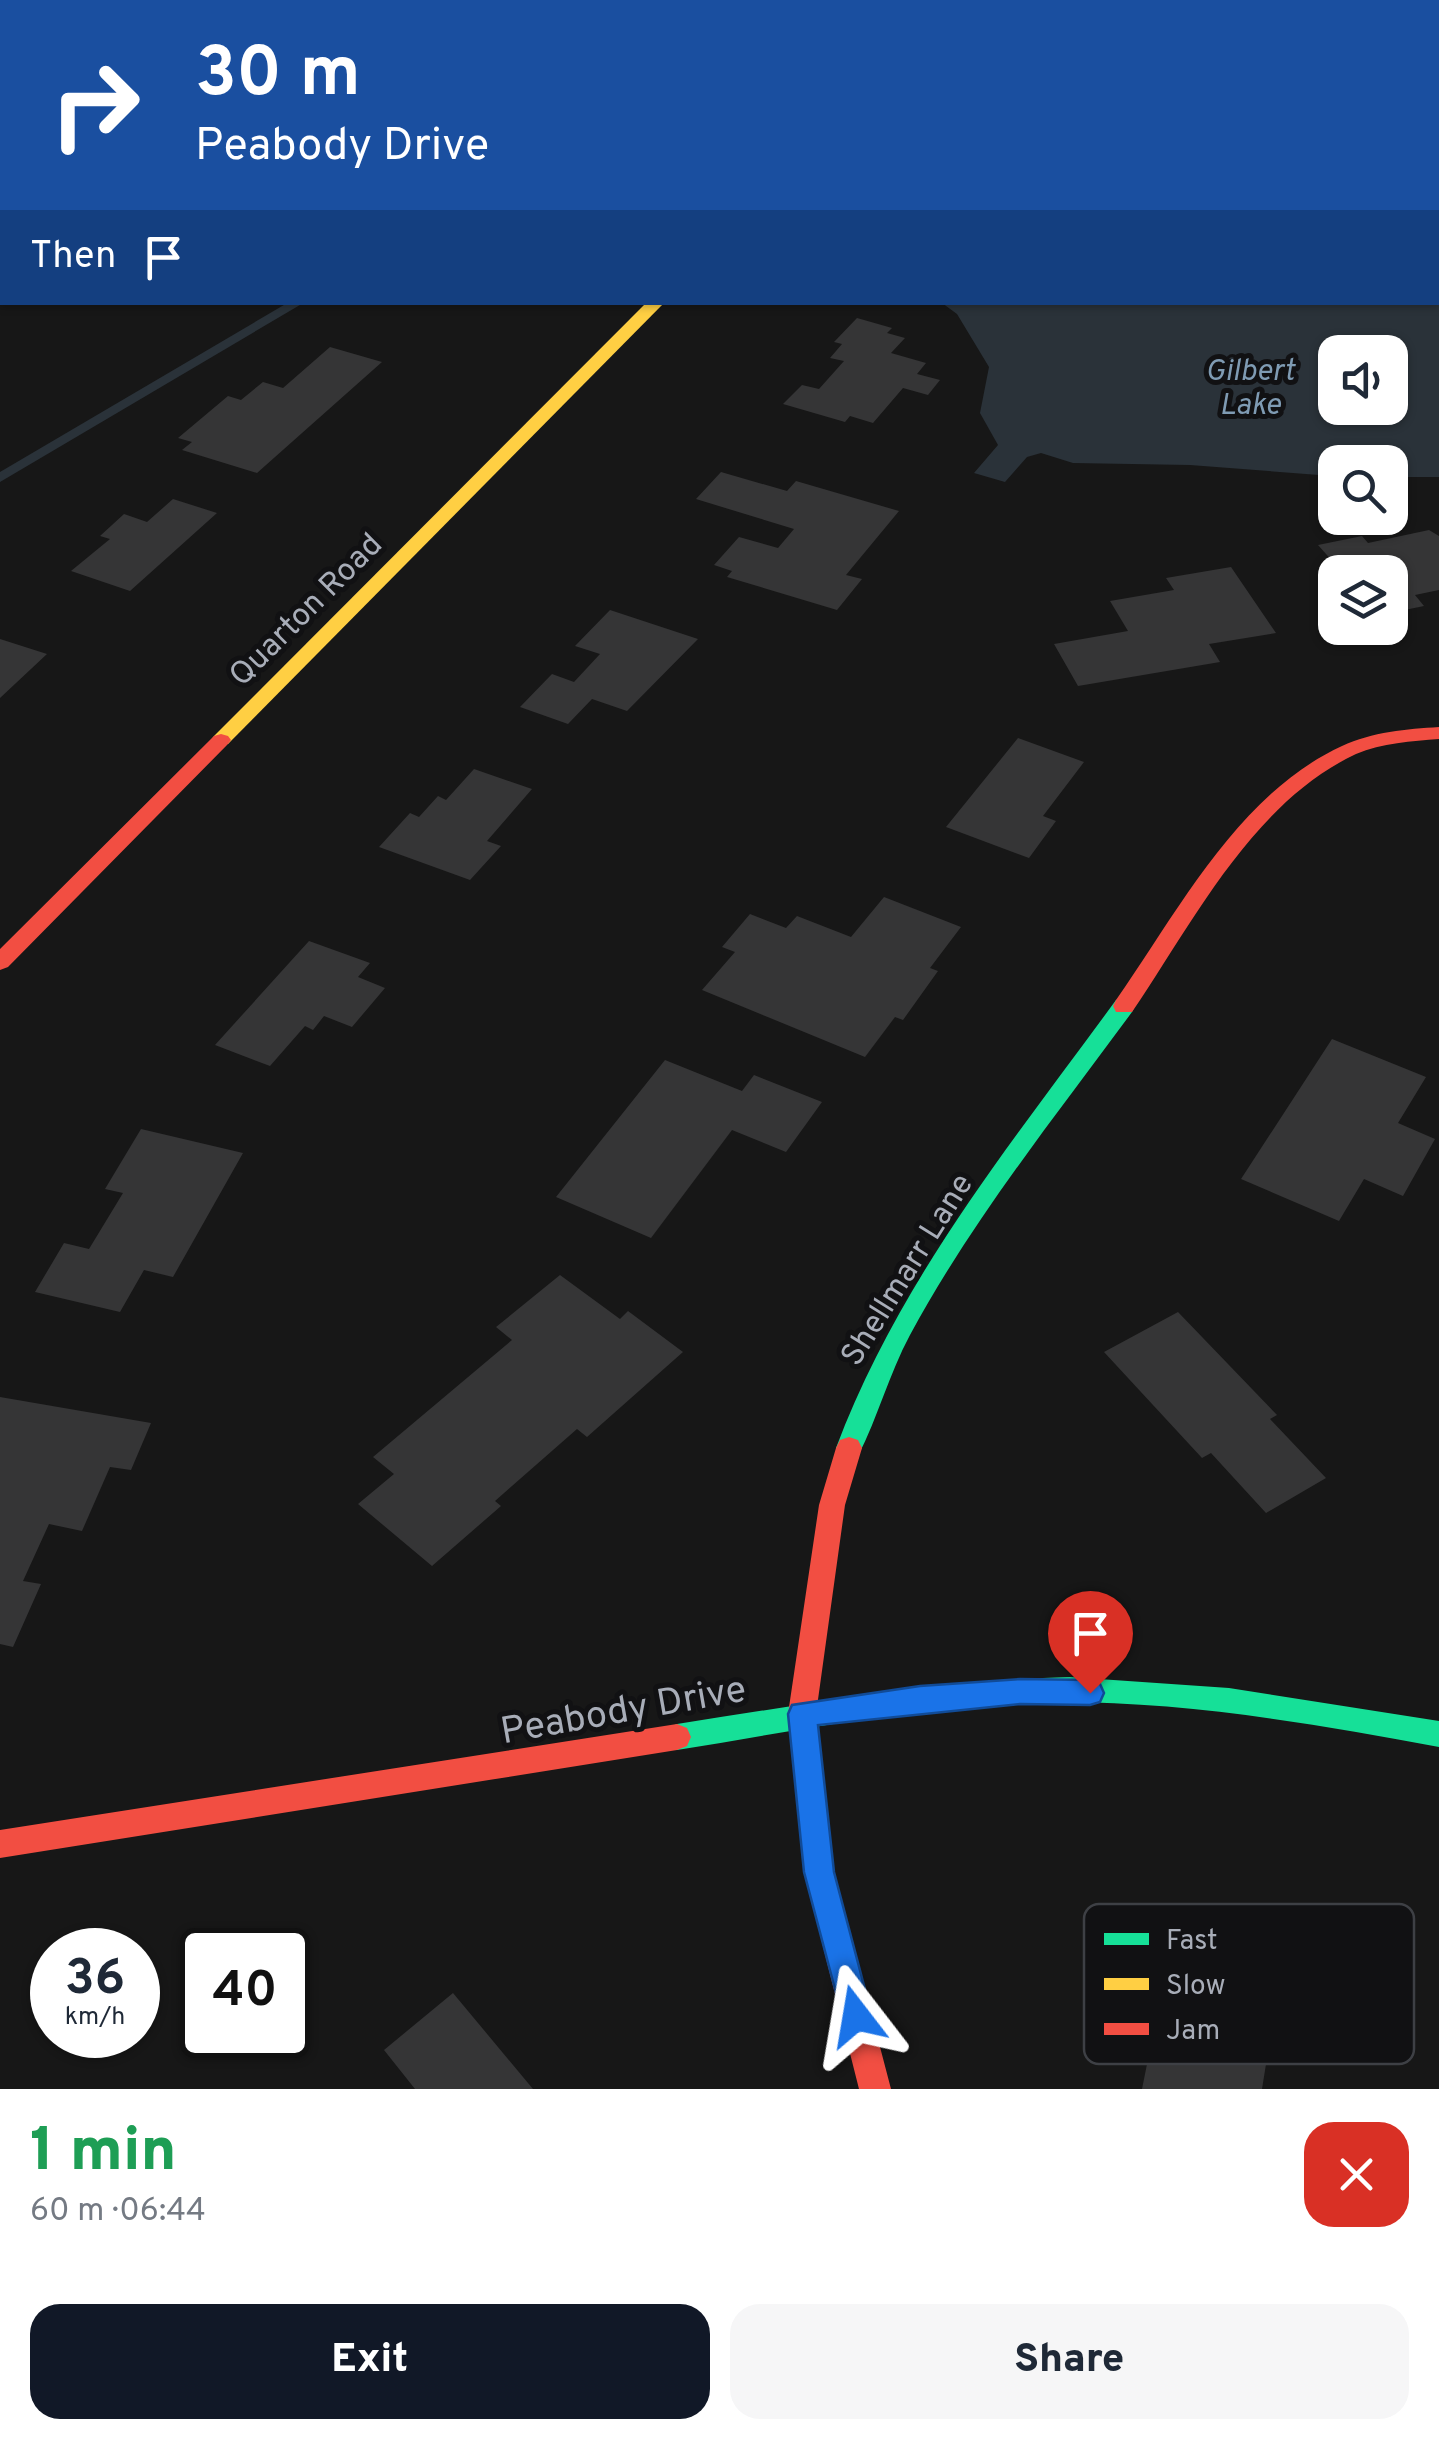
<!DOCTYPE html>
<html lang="en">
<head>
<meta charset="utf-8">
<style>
	:root { --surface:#fff; --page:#f6f6f7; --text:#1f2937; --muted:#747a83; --accent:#111827 }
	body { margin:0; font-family:Overpass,sans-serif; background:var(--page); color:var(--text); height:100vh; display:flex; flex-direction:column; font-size:38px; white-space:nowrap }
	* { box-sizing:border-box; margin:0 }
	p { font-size:32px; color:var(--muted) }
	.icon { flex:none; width:55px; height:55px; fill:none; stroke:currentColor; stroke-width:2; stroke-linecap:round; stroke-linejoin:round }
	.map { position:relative; height:2089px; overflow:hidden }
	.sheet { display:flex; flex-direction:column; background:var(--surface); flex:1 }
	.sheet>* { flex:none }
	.banner { position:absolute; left:0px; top:0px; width:1440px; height:305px; box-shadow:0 2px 8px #0004; background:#1a4fa0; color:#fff; overflow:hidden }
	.fabs { position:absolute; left:1318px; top:335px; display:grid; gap:20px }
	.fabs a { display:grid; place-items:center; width:90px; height:90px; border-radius:20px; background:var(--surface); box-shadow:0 2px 8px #0004; font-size:50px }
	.speed { position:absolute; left:30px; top:1928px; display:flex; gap:20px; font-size:50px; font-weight:700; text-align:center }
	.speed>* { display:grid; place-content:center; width:130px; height:130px; border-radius:50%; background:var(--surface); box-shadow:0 2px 8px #0004; line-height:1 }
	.speed small { font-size:25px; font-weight:400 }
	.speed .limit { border:5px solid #111; border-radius:15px; background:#fff; color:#111 }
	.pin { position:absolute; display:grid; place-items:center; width:85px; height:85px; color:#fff; margin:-102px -42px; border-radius:50% 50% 50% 0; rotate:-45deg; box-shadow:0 0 10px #0007 }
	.pin .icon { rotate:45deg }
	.me { position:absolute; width:110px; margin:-55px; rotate:346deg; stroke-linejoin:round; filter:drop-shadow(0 0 8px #0008) }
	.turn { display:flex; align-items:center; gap:35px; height:210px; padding:0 30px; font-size:45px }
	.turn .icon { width:130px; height:130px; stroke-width:2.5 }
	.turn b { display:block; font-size:70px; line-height:85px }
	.then { display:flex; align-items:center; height:95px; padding:0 30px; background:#0003; gap:20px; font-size:38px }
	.round { display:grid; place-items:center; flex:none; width:105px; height:105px; border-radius:30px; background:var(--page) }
	.headline { display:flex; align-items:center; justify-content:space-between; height:170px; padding:0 30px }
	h1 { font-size:60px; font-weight:800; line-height:75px; color:#1e9e55 }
	.action { display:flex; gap:20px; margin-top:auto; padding:20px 30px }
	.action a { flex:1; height:115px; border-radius:30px; background:var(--accent); color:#fff; font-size:40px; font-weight:800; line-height:115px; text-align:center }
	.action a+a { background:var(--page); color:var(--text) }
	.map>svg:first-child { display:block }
	.water { fill:#2a3239; fill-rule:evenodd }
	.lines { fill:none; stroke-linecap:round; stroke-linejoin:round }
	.stream { fill:#2a3239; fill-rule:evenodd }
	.building { fill:#353536 }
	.fast { fill:#16e098; fill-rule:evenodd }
	.slow { fill:#ffcf43; fill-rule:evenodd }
	.jam { fill:#f24e42; fill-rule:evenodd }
	.route { fill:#1a73e8; stroke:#114b97; stroke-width:2.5 }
	.labels { text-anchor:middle; stroke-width:10; stroke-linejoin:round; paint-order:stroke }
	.far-water-label { font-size:30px; font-style:italic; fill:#7f9bb3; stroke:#111113 }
	.street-label { font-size:32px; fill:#a8adb8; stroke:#111113 }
	.near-street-label { font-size:38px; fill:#a8adb8; stroke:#111113 }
	.key { fill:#111113; stroke:#3e4045; stroke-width:2.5 }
	.key-label { font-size:28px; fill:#a8adb8 }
</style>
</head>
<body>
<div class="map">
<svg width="1439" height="2089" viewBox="0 0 1439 2089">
	<rect width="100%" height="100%" fill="#171717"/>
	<path class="water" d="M1439 46V477H1390V462H1335L1332 476 1190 465 1073 463 1041 453 1027 457 1005 482 974 473 998 445 980 413 989 367 957 314 942 303 1438 302ZM1335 352H1390V408H1335Z"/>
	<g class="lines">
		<path class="stream" d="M289 302H305L0 482V472Z"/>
	</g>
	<path class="building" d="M857 318 892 328 887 333 905 338 891 353 926 363 917 374 940 380 928 395 903 388 873 423 850 416 845 422 783 404 802 385 819 389 844 361 830 358 842 344 834 342Z
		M330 347 382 362 257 473 182 450 192 442 178 438 228 396 241 400 263 382 283 388Z
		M721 472 787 491 796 481 899 511 846 575 862 579 837 610 727 577 732 571 714 565 739 537 778 548 794 529 696 499Z
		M173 499 217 513 130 591 71 571 110 539 100 536 124 514 147 522Z
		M1429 530 1439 536V590L1415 595 1424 606 1390 613V572H1342L1318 545 1362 536 1368 543Z
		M1231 567 1276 633 1209 644 1220 662 1078 686 1054 644 1128 631 1110 601 1174 590 1166 578Z
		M610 610 698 639 627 711 592 699 568 724 520 707 552 674 574 682 600 654 575 646Z
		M0 639 47 654 0 698Z
		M1018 738 1084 762 1043 816 1056 821 1029 858 946 827Z
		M474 769 532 789 487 841 501 846 470 880 379 847 410 813 419 817 438 796 446 800Z
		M884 897 961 927 930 968 938 971 903 1020 895 1017 865 1057 702 990 735 952 722 947 750 914 786 928 797 916 851 937Z
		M309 941 370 963 358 977 385 988 352 1027 324 1016 313 1030 305 1026 270 1066 215 1045Z
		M1332 1039 1426 1077 1398 1123 1435 1139 1403 1196 1364 1179 1339 1221 1241 1179Z
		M665 1060 742 1091 754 1075 822 1102 786 1152 732 1130 651 1238 556 1197Z
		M141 1129 243 1153 173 1277 144 1270 120 1312 35 1292 64 1243 89 1249 123 1193 105 1189Z
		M560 1275 620 1319 628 1311 683 1352 587 1437 577 1429 495 1501 501 1506 432 1566 358 1504 394 1474 373 1457 512 1340 496 1327Z
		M1178 1312 1277 1415 1270 1419 1326 1478 1266 1513 1211 1453 1202 1458 1104 1352Z
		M0 1397 151 1423 131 1470 110 1467 82 1531 49 1524 23 1581 41 1584 13 1647 0 1644Z
		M1178 1910 1314 1950 1309 1974 1368 1991 1359 2058 1271 2033 1262 2089H1142Z
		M453 1993 533 2089H415L384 2050Z"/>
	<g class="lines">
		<path class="fast" d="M1124 998 1132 1000 1135 1006 1132 1012C1055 1117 972 1220 910 1335 889 1374 878 1417 858 1456L849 1459 840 1456 836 1448C899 1280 1011 1144 1116 1000Z
			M1070 1677 1229 1688 1439 1721V1747C1299 1721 1159 1697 1016 1703 902 1709 789 1732 677 1750L667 1746 663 1737 667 1728 677 1724C808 1704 937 1680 1070 1677Z"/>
		<path class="slow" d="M647 302H665L228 744H214L211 740 214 736Z"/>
		<path class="jam" d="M1439 727V739C1412 741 1382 743 1356 754 1252 803 1194 921 1132 1012H1116L1113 1006 1116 1000C1179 910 1238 794 1342 746 1372 732 1407 729 1439 727Z
			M221 734 228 736 231 740 228 744 8 967 0 970V949L214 736Z
			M849 1437 858 1440 862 1448 845 1505 816 1714 834 1871 891 2089H859L804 1871 788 1714 819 1505 836 1448 840 1440Z
			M677 1724 687 1728 691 1737 687 1746 677 1750 0 1858V1830Z"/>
	</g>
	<path class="route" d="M1020 1679 1090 1680 1100 1684 1104 1693 1100 1702 1090 1705 1020 1704 818 1725 834 1872 872 2016 867 2027 856 2032 845 2027 804 1872 788 1714 792 1705 920 1686Z"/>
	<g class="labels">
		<g class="far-water-label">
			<text x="1250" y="380">Gilbert<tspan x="1250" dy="34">Lake</tspan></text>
		</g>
		<g class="street-label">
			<text transform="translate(305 609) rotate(-45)" y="11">Quarton Road</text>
			<text transform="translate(906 1269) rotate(-58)" y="11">Shellmarr Lane</text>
		</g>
		<g class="near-street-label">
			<text transform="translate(623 1709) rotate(-10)" y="13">Peabody Drive</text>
		</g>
	</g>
	<rect x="1084" y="1904" width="330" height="160" rx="15" class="key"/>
	<rect x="1104" y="1933" width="45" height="12" fill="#16e098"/>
	<rect x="1104" y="1978" width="45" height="12" fill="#ffcf43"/>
	<rect x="1104" y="2023" width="45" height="12" fill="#f24e42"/>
	<g class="key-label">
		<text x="1166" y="1949">Fast</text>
		<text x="1166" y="1994">Slow</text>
		<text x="1166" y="2039">Jam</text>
	</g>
</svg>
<div class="fabs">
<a><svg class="icon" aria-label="sound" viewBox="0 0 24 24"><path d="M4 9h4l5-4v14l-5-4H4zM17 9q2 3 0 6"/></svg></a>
<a><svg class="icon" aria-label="search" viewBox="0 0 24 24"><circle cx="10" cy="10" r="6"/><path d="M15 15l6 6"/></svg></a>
<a><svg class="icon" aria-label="layers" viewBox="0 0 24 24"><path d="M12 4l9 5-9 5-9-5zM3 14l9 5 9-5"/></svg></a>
</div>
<div class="speed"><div>36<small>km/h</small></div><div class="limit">40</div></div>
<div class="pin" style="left:1090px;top:1693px;background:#d93025"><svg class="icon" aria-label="arrive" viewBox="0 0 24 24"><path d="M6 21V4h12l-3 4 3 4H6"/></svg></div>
<svg class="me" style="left:856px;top:2016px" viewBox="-20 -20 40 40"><path d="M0-17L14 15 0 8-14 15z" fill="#1a73e8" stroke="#fff" stroke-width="4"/></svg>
<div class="banner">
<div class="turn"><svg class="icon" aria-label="right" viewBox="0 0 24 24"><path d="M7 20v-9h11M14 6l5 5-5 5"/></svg><div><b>30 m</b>Peabody Drive</div></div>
<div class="then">Then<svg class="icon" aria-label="arrive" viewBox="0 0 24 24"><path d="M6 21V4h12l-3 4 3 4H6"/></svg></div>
</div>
</div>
<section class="sheet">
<div class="headline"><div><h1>1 min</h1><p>60 m · 06:44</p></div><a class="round" style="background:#d93025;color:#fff"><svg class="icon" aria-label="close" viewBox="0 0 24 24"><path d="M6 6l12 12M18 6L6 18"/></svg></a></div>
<div class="action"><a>Exit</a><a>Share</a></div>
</section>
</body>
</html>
